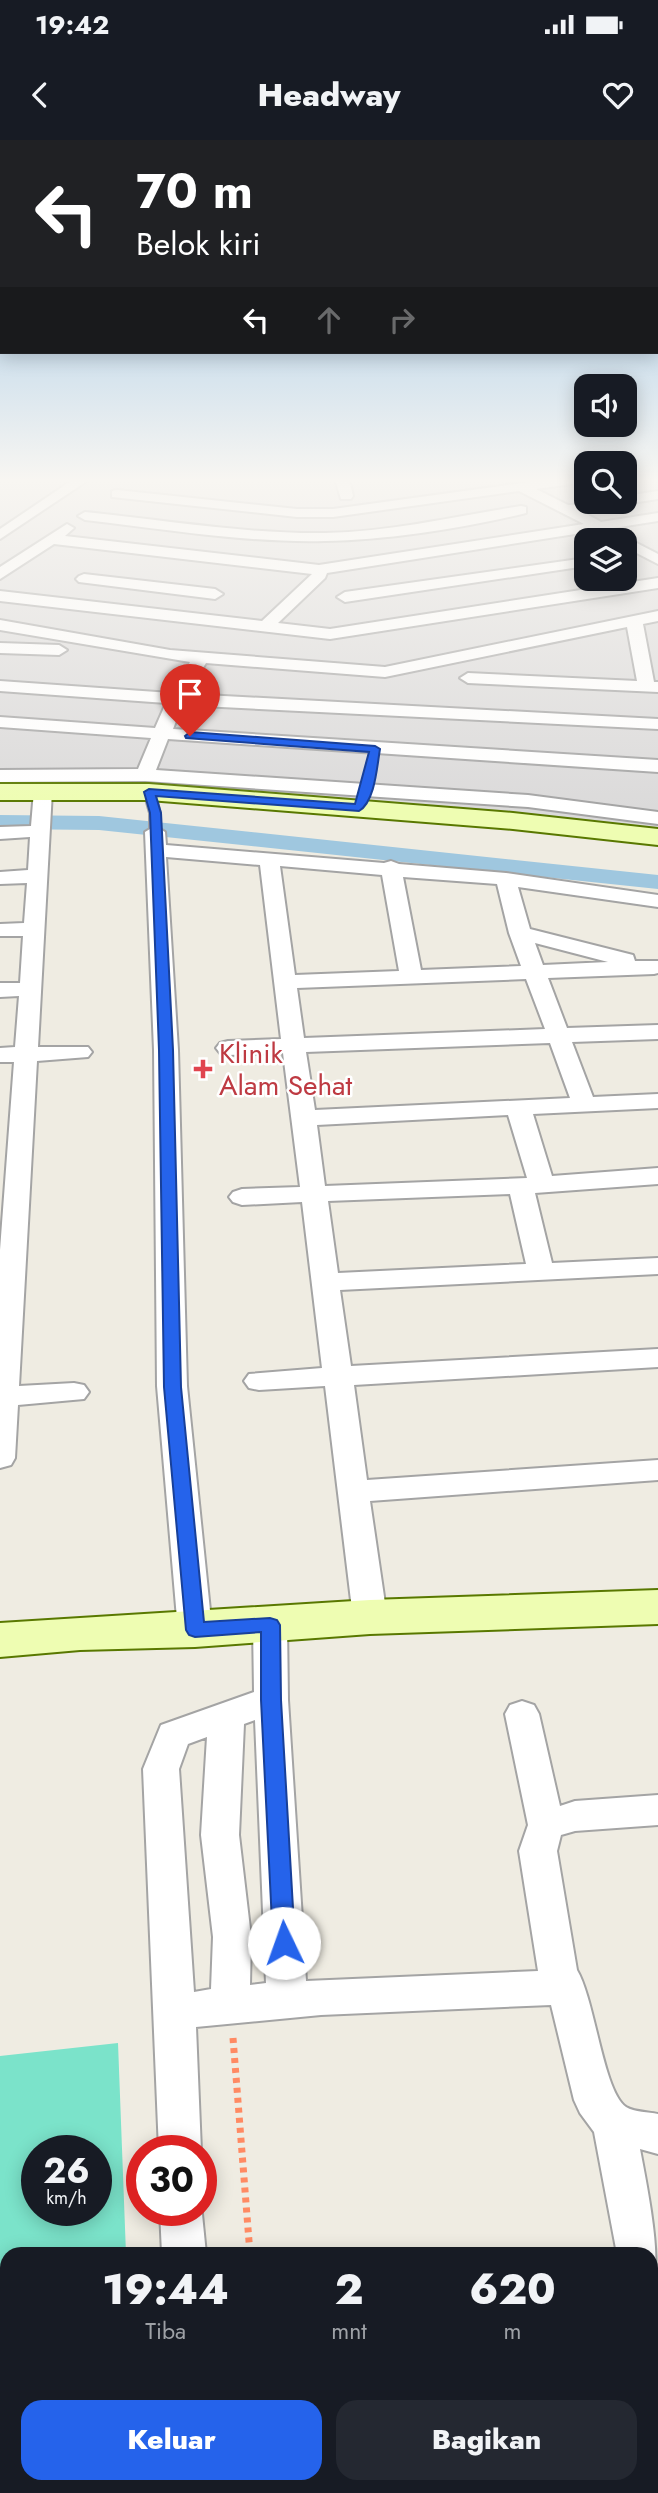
<!DOCTYPE html>
<html lang="id">
<head>
<meta charset="utf-8">
<style>
	:root { --surface:#171b24; --page:#242831; --text:#f1f3f6; --muted:#9ea1a6; --accent:#2563eb }
	body { margin:0; font-family:Jost,sans-serif; background:var(--page); color:var(--text); height:100vh; display:flex; flex-direction:column; font-size:26px; white-space:nowrap }
	* { box-sizing:border-box; margin:0 }
	p { font-size:23px; color:var(--muted) }
	.icon { flex:none; width:38px; height:38px; fill:none; stroke:currentColor; stroke-width:2; stroke-linecap:round; stroke-linejoin:round }
	.map { position:relative; flex:1; overflow:hidden }
	.panel { position:absolute; left:0px; top:2107px; width:658px; height:247px; display:flex; flex-direction:column; background:var(--surface); border-radius:21px 21px 0 0; box-shadow:0 4px 18px #0003 }
	.panel>* { flex:none }
	.guide { position:absolute; left:0px; top:0px; width:658px; height:214px; box-shadow:0 4px 18px #0003; background:#202124; color:#fff; overflow:hidden }
	.tools { position:absolute; left:574px; top:234px; display:grid; gap:14px }
	.tools a { display:grid; place-items:center; width:63px; height:63px; border-radius:14px; background:var(--surface); box-shadow:0 4px 18px #0003; font-size:35px }
	.speed { position:absolute; left:21px; top:1995px; display:flex; gap:14px; font-size:35px; font-weight:700; text-align:center }
	.speed>* { display:grid; place-content:center; width:91px; height:91px; border-radius:50%; background:var(--surface); box-shadow:0 4px 18px #0003; line-height:1 }
	.speed small { font-size:18px; font-weight:400 }
	.speed .limit { border:10px solid #d22; background:#fff; color:#111 }
	.pin { position:absolute; display:grid; place-items:center; width:60px; height:60px; color:#fff; margin:-72px -30px; border-radius:50% 50% 50% 0; rotate:-45deg; box-shadow:0 0 7px #0007 }
	.pin .icon { rotate:45deg }
	.me { position:absolute; width:77px; margin:-38px; rotate:357deg; stroke-linejoin:round; filter:drop-shadow(0 0 5px #0008) }
	.turn { display:flex; align-items:center; gap:24px; height:147px; padding:0 21px; font-size:32px }
	.turn .icon { width:91px; height:91px; stroke-width:2.5 }
	.turn b { display:block; font-size:49px; line-height:60px }
	.lanes { display:flex; align-items:center; height:66px; padding:0 21px; background:#0003; justify-content:center; gap:35px; direction:ltr }
	.lanes .off { opacity:.35 }
	.eta { display:flex; justify-content:space-evenly; align-items:center; height:119px; text-align:center }
	.eta b { font-size:42px; font-weight:800; line-height:49px }
	.cta { display:flex; gap:14px; margin-top:auto; padding:14px 21px }
	.cta a { flex:1; height:80px; border-radius:21px; background:var(--accent); color:#fff; font-size:28px; font-weight:800; line-height:80px; text-align:center }
	.cta a+a { background:var(--page); color:var(--text) }
	.status { display:flex; justify-content:space-between; align-items:center; height:49px; padding:0 35px; background:var(--surface); direction:ltr }
	.status svg { height:19px; fill:currentColor }
	header { display:flex; justify-content:space-between; align-items:center; height:91px; padding:0 21px; background:var(--surface); font-size:32px; font-weight:800 }
	.map>svg:first-child { display:block }
	.residential { fill:#dbdada; fill-rule:evenodd }
	.pitch { fill:#7be3ca; fill-rule:evenodd }
	.lines { fill:none; stroke-linecap:round; stroke-linejoin:round }
	.canal { fill:#9fc7df; fill-rule:evenodd }
	.lane-casing { stroke:#a4a4a4; stroke-width:4 }
	.street-casing { stroke:#a4a4a4; stroke-width:4 }
	.secondary-casing { stroke:#597800; stroke-width:4 }
	.path { stroke:#ff8a63; stroke-width:7; stroke-dasharray:5 5; stroke-linecap:butt }
	.lane { fill:#fff; fill-rule:evenodd }
	.street { fill:#fff; fill-rule:evenodd }
	.secondary { fill:#eefdb2; fill-rule:evenodd }
	.route { fill:#2563eb; stroke:#184099; stroke-width:2 }
	.health-dot { fill:#e0444e; stroke:#fff; stroke-width:2.5 }
	.labels { text-anchor:middle; stroke-width:5; stroke-linejoin:round; paint-order:stroke }
	.health-label { font-size:28px; fill:#be3a42; stroke:#fff; text-anchor:start }
</style>
</head>
<body>
<div class="status"><b>19:42</b><svg viewBox="0 0 49 12"><path d="M0 12V9h3v3zM5 12V6h3v6zM10 12V3h3v9zM15 12V0h3v12zM26 1h20v11H26zM47 4h2v5h-2z"/></svg></div>
<header><svg class="icon" aria-label="back" viewBox="0 0 24 24"><path d="M15 5l-7 7 7 7"/></svg>Headway<svg class="icon" aria-label="heart" viewBox="0 0 24 24"><path d="M12 20l-8-8c-3-5 5-10 8-4 3-6 11-1 8 4z"/></svg></header>
<div class="map">
<svg width="658" height="2353" viewBox="0 0 658 2353">
	<rect width="100%" height="100%" fill="#efece2"/>
	<path class="residential" d="M0 339H586V362H625V339H658V697L116 653 0 656ZM586 401H625V439H586Z"/>
	<path class="pitch" d="M118 1903 126 2114H7V2347H134V2353H0V1916ZM37 2011H96V2070H37Z"/>
	<g class="lines">
		<path class="canal" d="M0 675 99 676 658 735V749L99 690 0 689Z"/>
		<g class="lane-casing">
			<path id="lane" d="M149 649 154 652 160 673V692L155 695 150 692V673L144 652Z
				M0 2301 7 2302V2326L0 2325Z
				M70 2347H98L100 2353H72Z"/>
		</g>
		<g class="street-casing">
			<path id="street" d="M74 339H90L0 399V389Z
				M335 339H349L353 356 351 359H341Z
				M551 339H586L579 343 536 349 568 365 625 362V356L658 351V359L625 364 620 362 613 366 581 371 601 382 658 373V381L327 433 325 438 278 483 330 489 658 438V448L330 499 0 461V451L262 481 312 434 54 404 0 439V427L67 384 74 388 65 396 319 425 584 384 519 351 333 377H297L112 357V351L117 350 297 369H333Z
				M521 366 526 367V373C465 388 388 400 325 401 245 403 165 389 85 380L78 376 85 372C165 380 245 394 325 393 391 392 456 376 521 366Z
				M625 397 658 414V424L625 407V401H618Z
				M586 418V426L345 462 337 457 345 452Z
				M84 434 215 449 223 454 215 459 79 442 76 439 79 436Z
				M658 471V481L643 484 654 542H658V552L468 543 460 538 468 533 637 541 627 487 385 537 206 523 187 554 658 579V589L182 565 173 589 658 620V632L168 599 156 630 528 655 658 672V684L528 667 145 641 0 642V630L138 629 151 598 0 587V577L155 588 166 563 0 551V541L171 553 190 522 0 490V480L170 510 385 527Z
				M0 503 59 505 67 510 59 515 0 513Z
				M43 645 52 651 38 907H88L92 912 88 917 37 921 19 1246 74 1243 84 1245 89 1252 84 1259 18 1265 15 1318 11 1325 0 1328V1110L14 922H0V908L15 907 19 856 0 857V843H20L23 796H0V784L24 783 27 743 0 744V732L28 730 30 697 0 699V687L31 686 34 651Z
				M155 686 165 692 166 705 384 723 391 721 399 724 506 733 658 755V767L518 747 530 789 633 815 635 821H658V833L654 834 548 838 567 888 658 885V899L572 902 593 957 658 954V968L533 974 552 1036 658 1028V1044L535 1053 552 1123 658 1118V1134L340 1150 351 1226 658 1209V1227L354 1245 367 1340 658 1320V1340L370 1361 387 1477 382 1486 370 1489 358 1486 353 1477 325 1246 259 1250 249 1248 244 1241 249 1234 322 1228 302 1062 242 1065 233 1062 229 1057 233 1052 242 1049 300 1047 283 913 228 915 220 913 216 908 220 903 228 901 281 899 260 725 166 717 178 910 187 1246 212 1490 207 1499 195 1502 183 1499 178 1490 157 1246 154 910 145 692ZM280 726 382 735 399 831 295 835ZM403 737 497 744 509 793 521 826 421 830ZM535 803 608 822 543 825ZM526 839 545 889 304 898 297 848ZM550 903 570 958 315 970 306 912ZM508 975 527 1038 325 1046 317 985ZM510 1054 526 1124 338 1133 328 1061Z
				M270 1473 282 1476 287 1485 288 1560 306 1841 538 1831 519 1711 528 1685 505 1574 510 1565 522 1561 534 1565 539 1574 560 1666 575 1661 658 1655V1685L575 1691 561 1695 557 1711 577 1830C595 1860 603 1951 626 1967 634 1972 649 1972 658 1974V2014L640 2009C646 2040 658 2101 655 2129L651 2131V2114H617L594 1992 580 1973 574 1960 551 1865 321 1875 196 1887 201 2011H159L143 1629 161 1585 254 1552 253 1485 258 1476ZM255 1580 266 1843 250 1845 251 1797 239 1695 244 1584ZM207 1597 201 1695 213 1797 211 1849 194 1852 179 1629 188 1604Z
				M201 2064 206 2114H162L160 2070H201Z
				M651 2156 658 2159V2238L651 2235Z
				M168 2347H216V2353H168Z"/>
		</g>
		<g class="secondary-casing">
			<path id="secondary" d="M0 644H149L513 673 658 689V705L513 689 149 660H0Z
				M658 1450V1484L370 1494 195 1507 80 1510 0 1517V1483L370 1460Z"/>
		</g>
		<path class="path" d="M233 1898 250 2114
			M269 2347V2353"/>
		<use href="#lane" class="lane"/>
		<use href="#street" class="street"/>
		<use href="#secondary" class="secondary"/>
	</g>
	<linearGradient id="sky" x2="0" y2="1"><stop stop-color="#8bbce4"/><stop offset="0.51" stop-color="#f8f6f2"/><stop offset="1" stop-color="#f8f6f2" stop-opacity="0"/></linearGradient>
	<rect width="658" height="668" fill="url(#sky)"/>
	<path class="route" d="M190 592 375 606 380 609C377 626 375 662 359 671L156 656 161 673 173 910 181 1247 204 1482 270 1478 277 1480 280 1485 281 1560 295 1803 292 1810 284 1812 276 1810 273 1803 261 1560V1492L195 1497 189 1495 186 1490 164 1247 159 910 150 673 144 652 149 649 355 664 369 612 186 598 185 596Z"/>
	<path class="health-dot" d="M199.5 918.5h7v7h7v7h-7v7h-7v-7h-7v-7h7z"/>
	<g class="labels">
		<g class="health-label">
			<text x="219" y="923">Klinik<tspan x="219" dy="32">Alam Sehat</tspan></text>
		</g>
	</g>
</svg>
<div class="tools">
<a><svg class="icon" aria-label="sound" viewBox="0 0 24 24"><path d="M4 9h4l5-4v14l-5-4H4zM17 9q2 3 0 6"/></svg></a>
<a><svg class="icon" aria-label="search" viewBox="0 0 24 24"><circle cx="10" cy="10" r="6"/><path d="M15 15l6 6"/></svg></a>
<a><svg class="icon" aria-label="layers" viewBox="0 0 24 24"><path d="M12 4l9 5-9 5-9-5zM3 14l9 5 9-5"/></svg></a>
</div>
<div class="speed"><div>26<small>km/h</small></div><div class="limit">30</div></div>
<div class="pin" style="left:190px;top:596px;background:#d93025"><svg class="icon" aria-label="arrive" viewBox="0 0 24 24"><path d="M6 21V4h12l-3 4 3 4H6"/></svg></div>
<svg class="me" style="left:284px;top:1803px" viewBox="-20 -20 40 40"><circle r="19" fill="#fff"/><path d="M0-13L10 11 0 6-10 11z" fill="#2563eb"/></svg>
<div class="guide">
<div class="turn"><svg class="icon" aria-label="left" viewBox="0 0 24 24"><path d="M17 20v-9H6M10 6l-5 5 5 5"/></svg><div><b>70 m</b>Belok kiri</div></div>
<div class="lanes"><svg class="icon" aria-label="left" viewBox="0 0 24 24"><path d="M17 20v-9H6M10 6l-5 5 5 5"/></svg><svg class="icon off" aria-label="ahead" viewBox="0 0 24 24"><path d="M12 20V5M6 11l6-6 6 6"/></svg><svg class="icon off" aria-label="right" viewBox="0 0 24 24"><path d="M7 20v-9h11M14 6l5 5-5 5"/></svg></div>
</div>
<section class="panel">
<div class="eta">
<div><b>19:44</b><p>Tiba</p></div>
<div><b>2</b><p>mnt</p></div>
<div><b>620</b><p>m</p></div>
</div>
<div class="cta"><a>Keluar</a><a>Bagikan</a></div>
</section>
</div>
</body>
</html>
